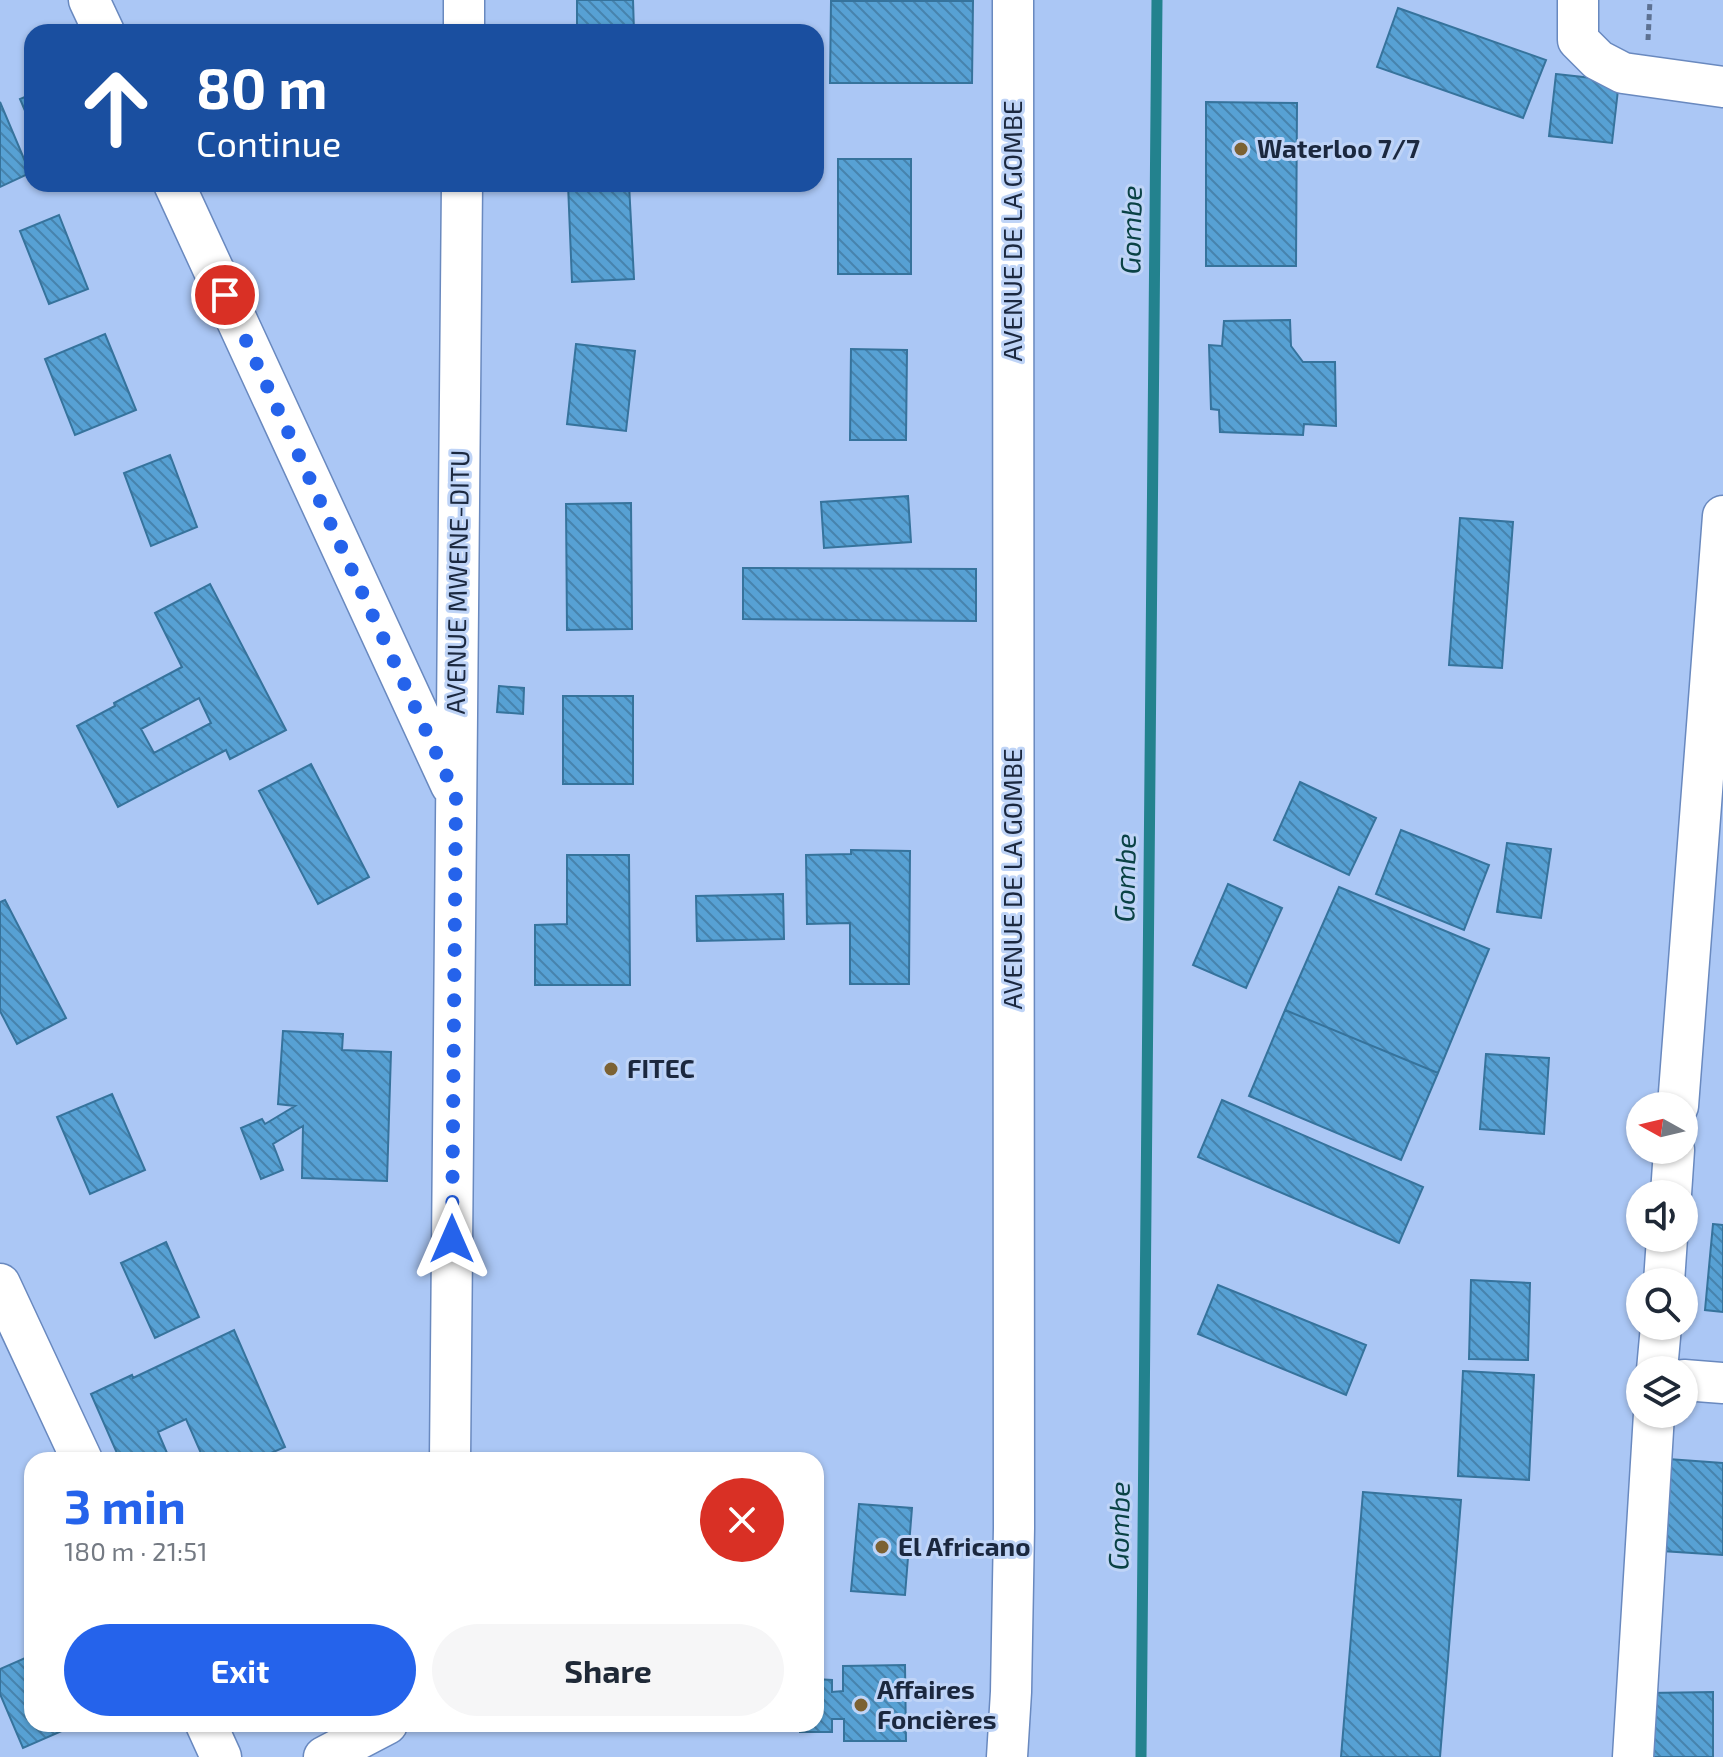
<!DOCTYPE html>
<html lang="en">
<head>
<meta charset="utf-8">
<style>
	:root { --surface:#fff; --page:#f6f6f7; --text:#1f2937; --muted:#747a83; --accent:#2563eb }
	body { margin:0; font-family:"Exo 2",sans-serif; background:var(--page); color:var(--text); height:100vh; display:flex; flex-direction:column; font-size:30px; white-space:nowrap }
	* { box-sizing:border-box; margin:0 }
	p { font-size:26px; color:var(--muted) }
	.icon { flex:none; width:44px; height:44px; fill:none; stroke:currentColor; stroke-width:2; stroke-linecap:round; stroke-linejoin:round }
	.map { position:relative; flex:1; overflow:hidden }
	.side { position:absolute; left:24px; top:1452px; width:800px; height:280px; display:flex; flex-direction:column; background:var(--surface); border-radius:24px; box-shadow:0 2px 6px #0004 }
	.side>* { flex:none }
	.hud { position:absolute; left:24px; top:24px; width:800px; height:168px; border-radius:24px; box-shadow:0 2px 6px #0004; background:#1a4fa0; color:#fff; overflow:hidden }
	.needle { width:52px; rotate:278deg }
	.buttons { position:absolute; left:1626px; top:1092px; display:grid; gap:16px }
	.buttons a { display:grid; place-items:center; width:72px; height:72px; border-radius:50%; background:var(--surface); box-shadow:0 2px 6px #0004; font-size:40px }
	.pin { position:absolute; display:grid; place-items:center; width:68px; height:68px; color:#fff; margin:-34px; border:4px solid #fff; border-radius:50%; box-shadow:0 2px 8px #0007 }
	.me { position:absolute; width:88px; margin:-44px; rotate:0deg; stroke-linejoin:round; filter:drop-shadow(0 0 6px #0008) }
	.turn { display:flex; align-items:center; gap:28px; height:168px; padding:0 40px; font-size:36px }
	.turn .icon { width:104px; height:104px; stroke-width:2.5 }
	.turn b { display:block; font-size:56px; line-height:68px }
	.round { display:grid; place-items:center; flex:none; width:84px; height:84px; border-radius:42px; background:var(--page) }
	.overview { display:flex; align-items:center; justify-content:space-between; height:136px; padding:0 40px }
	h1 { font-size:48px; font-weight:700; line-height:60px; color:var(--accent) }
	.button { display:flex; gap:16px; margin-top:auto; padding:16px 40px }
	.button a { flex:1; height:92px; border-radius:48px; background:var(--accent); color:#fff; font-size:32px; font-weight:700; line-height:92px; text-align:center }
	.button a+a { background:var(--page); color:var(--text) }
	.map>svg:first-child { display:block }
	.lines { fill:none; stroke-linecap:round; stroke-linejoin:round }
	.stream { stroke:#23828e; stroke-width:11 }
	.building { fill:url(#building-back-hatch); stroke:#36739c; stroke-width:2; fill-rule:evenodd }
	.minor-casing { stroke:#6989bf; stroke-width:43 }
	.path { stroke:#5d7192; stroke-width:5; stroke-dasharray:6 4; stroke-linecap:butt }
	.minor { stroke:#fff; stroke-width:40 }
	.route { stroke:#2563eb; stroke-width:14; stroke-dasharray:0 25.2 }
	.poi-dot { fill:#7c6233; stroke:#bfd4f7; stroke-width:3 }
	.labels { text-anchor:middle; stroke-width:6; stroke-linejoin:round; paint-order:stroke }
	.poi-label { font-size:26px; font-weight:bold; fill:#1b283f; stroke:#bfd4f7; text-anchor:start }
	.street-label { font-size:26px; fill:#1b283f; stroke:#bfd4f7 }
	.water-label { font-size:28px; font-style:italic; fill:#0a4245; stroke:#bfd4f7 }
</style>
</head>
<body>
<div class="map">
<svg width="1723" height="1757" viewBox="0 0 1723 1757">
	<defs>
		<pattern id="building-back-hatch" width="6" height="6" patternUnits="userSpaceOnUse" patternTransform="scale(2)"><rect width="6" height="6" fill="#57a1d4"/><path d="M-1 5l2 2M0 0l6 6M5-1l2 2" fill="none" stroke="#4783ad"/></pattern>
	</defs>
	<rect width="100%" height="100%" fill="#abc7f5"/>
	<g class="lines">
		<path class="stream" d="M1141 1757 1157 0"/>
	</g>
	<path class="building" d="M577 0H633L634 32H577Z
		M831 1H973L972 83H830Z
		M1398 8 1546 60 1523 118 1377 67Z
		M1556 74 1619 81 1612 143 1549 136Z
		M32 94V127L20 99Z
		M0 102 30 173 0 187Z
		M1206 102 1297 103 1296 266H1206Z
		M838 159H911V274H838Z
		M568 184H629L634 279 572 282Z
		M59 215 88 289 49 304 20 231Z
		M1290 320 1291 346 1303 362H1335L1336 426 1304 424 1303 435 1220 432 1219 410 1211 409 1209 345 1222 346 1224 321Z
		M105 334 136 410 75 435 45 359Z
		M576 344 635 351 626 431 567 424Z
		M851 349 907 350 906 440H850Z
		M170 455 197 527 151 546 124 473Z
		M908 496 911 542 824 548 821 502Z
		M631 503 632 629 567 630 566 504Z
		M1460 518 1513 522 1502 668 1449 665Z
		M743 568 976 569V621L743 619Z
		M210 584 286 730 230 759 226 750 118 807 77 726 115 706 114 703 182 667 155 613ZM199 698 211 723 154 753 141 729Z
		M499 686 524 688 523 714 497 712Z
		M563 696H633V784H563Z
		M311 764 369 877 318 904 259 791Z
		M1300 782 1376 818 1349 875 1274 840Z
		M1401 830 1489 865 1464 930 1376 894Z
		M1507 843 1551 849 1541 918 1497 912Z
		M851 850 910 851 909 984H850V923L807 924 806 855 851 854Z
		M567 855H629L630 985H535V925L567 924Z
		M1228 884 1282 908 1246 988 1193 965Z
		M1339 887 1489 949 1438 1073 1285 1010Z
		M783 894 784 939 697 941 696 896Z
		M5 900 66 1018 17 1044 0 1011V902Z
		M1285 1010 1438 1073 1401 1160 1249 1096Z
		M283 1031 343 1034 342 1050 391 1052 387 1181 302 1178 303 1126 273 1144 283 1170 261 1179 241 1128 262 1119 265 1124 295 1106 278 1104Z
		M1486 1054 1549 1058 1544 1134 1480 1129Z
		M112 1094 145 1170 90 1194 57 1117Z
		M1222 1100 1423 1187 1399 1243 1198 1157Z
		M1713 1224 1723 1225V1312L1705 1310Z
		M166 1242 199 1317 155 1338 121 1263Z
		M1471 1280 1530 1283 1528 1360 1469 1359Z
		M1218 1285 1366 1345 1346 1395 1198 1334Z
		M234 1330 285 1447 255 1460H204L186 1419 158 1432 170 1460H120L91 1394 132 1375 133 1378Z
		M1463 1371 1534 1375 1529 1480 1458 1476Z
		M1668 1459 1723 1463V1555L1662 1551Z
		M1363 1492 1461 1500 1440 1757H1341Z
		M859 1504 912 1508 905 1595 851 1591Z
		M32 1655V1724H70L71 1727 23 1748 0 1694V1669Z
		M905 1665 906 1741H844V1719H832V1732H800V1724H816V1679L832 1680V1692L843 1691V1666Z
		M1713 1692V1757H1648V1693Z"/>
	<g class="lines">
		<g class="minor-casing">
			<path id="minor" d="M89 0 104 32
				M1578 0V40L1598 60 1623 73 1723 87
				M464 32V0
				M174 184 451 785
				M1678 1106 1723 516
				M1671 1194 1674 1150
				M1664 1282 1667 1238
				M0 1284 82 1460
				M1657 1370 1661 1326
				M1684 1380 1723 1383
				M450 1460 462 184
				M206 1724 221 1757
				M324 1757 387 1724
				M1007 1757 1011 1692 1014 1528 1013 0
				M1633 1757 1654 1414"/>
		</g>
		<path class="path" d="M1648 40 1650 0"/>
		<use href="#minor" class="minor"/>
	</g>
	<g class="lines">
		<path class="route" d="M225 295 456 796 452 1239"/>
	</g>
	<g class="poi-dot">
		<circle cx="1241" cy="149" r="8"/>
		<circle cx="611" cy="1069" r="8"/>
		<circle cx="882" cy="1547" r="8"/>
		<circle cx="861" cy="1705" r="8"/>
	</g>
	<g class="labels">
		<g class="poi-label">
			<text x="1257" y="158">Waterloo 7/7</text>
			<text x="627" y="1078">FITEC</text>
			<text x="898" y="1556">El Africano</text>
			<text x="877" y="1699">Affaires<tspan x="877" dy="30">Foncières</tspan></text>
		</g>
		<g class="street-label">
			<text transform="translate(1013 231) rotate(-90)" y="9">AVENUE DE LA GOMBE</text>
			<text transform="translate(458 582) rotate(-89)" y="9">AVENUE MWENE-DITU</text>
			<text transform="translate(1013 879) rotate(-90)" y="9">AVENUE DE LA GOMBE</text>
		</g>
		<g class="water-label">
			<text transform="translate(1131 230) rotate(-89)" y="10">Gombe</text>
			<text transform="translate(1125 878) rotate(-89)" y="10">Gombe</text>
			<text transform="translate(1119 1526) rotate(-89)" y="10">Gombe</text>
		</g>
	</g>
</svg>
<div class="buttons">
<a><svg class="needle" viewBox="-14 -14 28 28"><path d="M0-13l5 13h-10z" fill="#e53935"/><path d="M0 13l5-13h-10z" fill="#747a83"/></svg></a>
<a><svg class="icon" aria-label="sound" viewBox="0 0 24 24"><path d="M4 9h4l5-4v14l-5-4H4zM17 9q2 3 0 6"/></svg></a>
<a><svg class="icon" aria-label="search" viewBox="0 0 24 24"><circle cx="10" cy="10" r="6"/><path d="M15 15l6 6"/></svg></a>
<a><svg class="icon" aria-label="layers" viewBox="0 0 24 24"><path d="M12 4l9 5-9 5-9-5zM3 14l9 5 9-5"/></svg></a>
</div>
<div class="pin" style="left:225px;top:295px;background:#d93025"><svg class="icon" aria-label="arrive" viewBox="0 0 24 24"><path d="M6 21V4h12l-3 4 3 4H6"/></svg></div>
<svg class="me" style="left:452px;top:1239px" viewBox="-20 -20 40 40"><path d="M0-17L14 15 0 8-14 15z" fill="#2563eb" stroke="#fff" stroke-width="4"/></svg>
<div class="hud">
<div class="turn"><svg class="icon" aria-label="ahead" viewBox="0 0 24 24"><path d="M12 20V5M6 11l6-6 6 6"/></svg><div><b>80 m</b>Continue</div></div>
</div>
<section class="side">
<div class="overview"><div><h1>3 min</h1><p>180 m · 21:51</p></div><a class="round" style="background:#d93025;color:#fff"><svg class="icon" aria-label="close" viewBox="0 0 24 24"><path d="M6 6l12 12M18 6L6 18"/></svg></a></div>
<div class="button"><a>Exit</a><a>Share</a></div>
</section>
</div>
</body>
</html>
